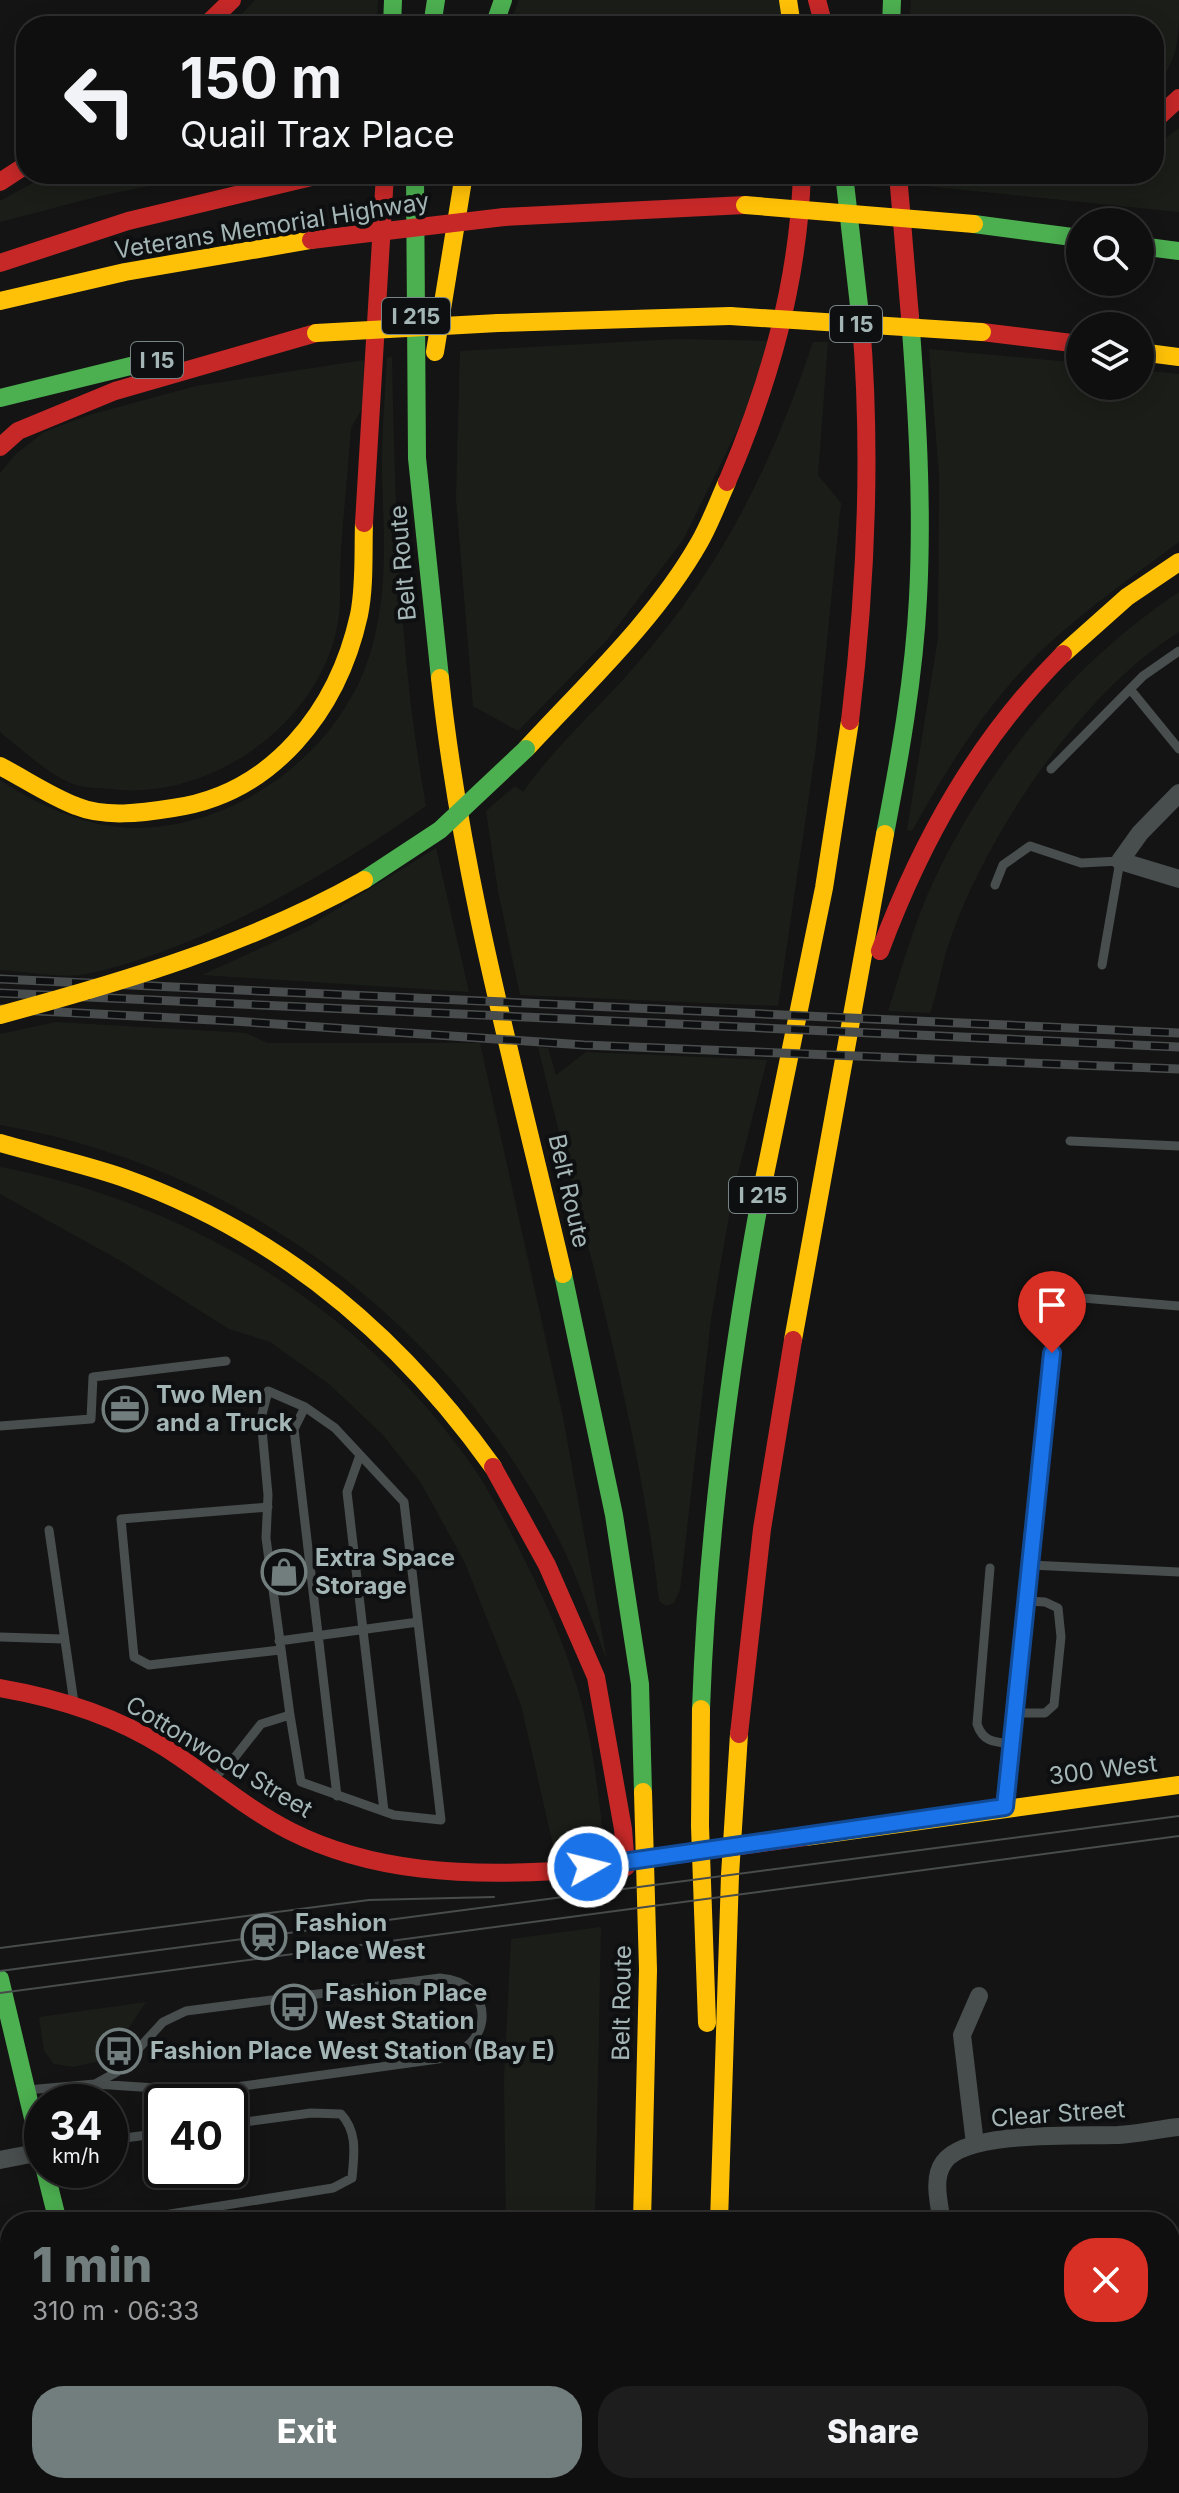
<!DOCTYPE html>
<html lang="en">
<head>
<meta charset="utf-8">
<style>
	:root { --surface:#0f0f0f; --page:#1d1d1d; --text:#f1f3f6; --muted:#9b9c9e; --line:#2f2f2f; --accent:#727d7d }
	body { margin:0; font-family:Inter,sans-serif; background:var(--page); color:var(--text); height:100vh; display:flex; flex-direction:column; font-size:30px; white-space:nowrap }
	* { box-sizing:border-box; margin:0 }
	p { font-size:26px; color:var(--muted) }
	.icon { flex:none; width:44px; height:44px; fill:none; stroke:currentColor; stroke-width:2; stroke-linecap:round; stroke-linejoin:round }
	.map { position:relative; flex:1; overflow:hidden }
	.side { position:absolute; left:0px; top:2212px; width:1180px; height:282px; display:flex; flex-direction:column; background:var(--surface); border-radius:32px 32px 0 0; box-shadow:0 4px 20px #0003,0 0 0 2px var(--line) }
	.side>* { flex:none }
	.banner { position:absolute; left:16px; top:16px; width:1148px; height:168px; border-radius:32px; box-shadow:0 4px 20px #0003,0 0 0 2px var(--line); background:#0f0f0f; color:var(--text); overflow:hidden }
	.buttons { position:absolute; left:1066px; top:208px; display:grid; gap:16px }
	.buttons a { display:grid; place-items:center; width:88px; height:88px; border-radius:50%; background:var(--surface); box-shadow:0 4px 20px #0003,0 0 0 2px var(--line); font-size:40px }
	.speed { position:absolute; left:24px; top:2084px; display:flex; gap:16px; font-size:40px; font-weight:700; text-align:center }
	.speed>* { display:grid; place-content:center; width:104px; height:104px; border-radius:50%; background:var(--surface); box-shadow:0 4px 20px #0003,0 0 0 2px var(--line); line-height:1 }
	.speed small { font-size:20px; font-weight:400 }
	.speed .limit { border:4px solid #111; border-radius:12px; background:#fff; color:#111 }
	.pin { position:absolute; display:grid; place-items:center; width:68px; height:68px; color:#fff; margin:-82px -34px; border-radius:50% 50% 50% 0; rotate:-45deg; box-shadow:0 0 8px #0007 }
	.pin .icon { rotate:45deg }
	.me { position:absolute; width:88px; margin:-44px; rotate:82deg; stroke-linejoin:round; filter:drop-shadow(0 0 6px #0008) }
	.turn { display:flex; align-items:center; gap:28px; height:168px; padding:0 32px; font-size:36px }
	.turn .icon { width:104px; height:104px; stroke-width:2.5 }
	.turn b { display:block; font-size:56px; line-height:68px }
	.round { display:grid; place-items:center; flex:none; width:84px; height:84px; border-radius:32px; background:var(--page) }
	.summary { display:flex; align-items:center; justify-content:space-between; height:136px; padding:0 32px }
	h1 { font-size:48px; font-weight:800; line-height:60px; color:var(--accent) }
	.primary-button { display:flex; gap:16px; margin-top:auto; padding:16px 32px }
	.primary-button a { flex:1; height:92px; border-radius:32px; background:var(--accent); color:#fff; font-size:32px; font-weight:800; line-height:92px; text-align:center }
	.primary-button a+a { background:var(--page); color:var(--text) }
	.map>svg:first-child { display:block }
	.green { fill:#1b1e18 }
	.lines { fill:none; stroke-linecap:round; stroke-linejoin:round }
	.lane { stroke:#484d4d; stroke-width:9 }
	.street { stroke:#484d4d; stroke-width:18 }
	.fast { stroke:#4caf50; stroke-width:18 }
	.slow { stroke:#ffc107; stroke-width:18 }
	.jam { stroke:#c62828; stroke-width:18 }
	.tram { stroke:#484c4c; stroke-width:2 }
	.rail-casing { stroke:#484c4c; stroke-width:9 }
	.rail { stroke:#0e0f10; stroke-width:6; stroke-dasharray:18; stroke-linecap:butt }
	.fast-bridge { stroke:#4caf50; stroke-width:18 }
	.slow-bridge { stroke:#ffc107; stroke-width:18 }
	.jam-bridge { stroke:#c62828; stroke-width:18 }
	.route-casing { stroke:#114b97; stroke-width:20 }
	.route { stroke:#1a73e8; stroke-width:14 }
	.labels { text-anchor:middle; stroke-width:8; stroke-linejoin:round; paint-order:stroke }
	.shield { fill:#0e0f10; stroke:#778384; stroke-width:2 }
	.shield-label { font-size:22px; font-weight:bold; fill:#a4b5b6 }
	.street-label { font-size:24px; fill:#a4b5b6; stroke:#0e0f10 }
	.poi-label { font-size:24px; font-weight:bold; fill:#a4b5b6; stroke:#0e0f10; text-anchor:start }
</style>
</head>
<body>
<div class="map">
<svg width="1179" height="2493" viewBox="0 0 1179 2493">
	<rect width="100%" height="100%" fill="#141414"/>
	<path class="green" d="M255 0H378L377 26H230Z
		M519 0H790L794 26H509Z
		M911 0H1179C1179 40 1179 59 1154 89V26H909Z
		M1179 128V212L916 185V175L1042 184 1094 174H1154V147Z
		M49 174H207L100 196 0 222V201Z
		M677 339 775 341 765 374 683 540 607 640 518 731 473 706 456 498 460 351Z
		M813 342H828L818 475 841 503 816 748 778 1006 520 995 498 891 486 811 515 786 523 792C556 745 599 708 636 665 723 565 771 467 813 342Z
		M929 349 1080 363V386H1140V370L1179 374V542C1133 576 1086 609 1044 648 990 699 948 766 912 831L907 830 938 638 939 476Z
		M392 357C395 508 399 657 426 806 333 872 199 951 86 974 60 979 26 971 0 970V780C39 806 87 828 136 828 242 827 347 747 373 643 389 584 383 527 382 467 382 431 385 394 387 358Z
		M364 360 363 407 351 428C348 469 344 509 341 550 339 573 342 599 338 622 321 724 209 802 109 789 98 788 83 788 73 784 47 774 25 751 3 735L0 731V473L16 454 44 432 89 415 196 386Z
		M1179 592V632C1082 692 989 830 951 937 942 961 939 988 930 1013L888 1011C902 967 915 920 935 878 990 763 1073 663 1179 592Z
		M436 848 469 992 202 975 311 925Z
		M56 1022 246 1033 267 1043H480L563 1417 607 1661C591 1618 577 1573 555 1532 444 1318 237 1166 0 1125V1034Z
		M538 1047 548 1048 556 1075 586 1052 767 1060 733 1193 711 1319 680 1590 674 1603 666 1606 659 1601C638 1414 582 1230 538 1047Z
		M0 1167C182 1201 353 1303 463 1453 490 1489 509 1529 529 1569 553 1617 575 1669 586 1722 595 1761 599 1802 604 1842L554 1849 521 1705 465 1563 421 1483 382 1434 329 1384 270 1342 229 1329 121 1261 0 1194Z
		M601 1927 595 2222H506L504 2079 511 1939Z
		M146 2002 108 2059 74 2067 54 2064 44 2051 39 2017Z
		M486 2484H575L573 2493H485Z"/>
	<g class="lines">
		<path class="lane" d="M1130 689 1179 749
			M1051 769 1143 676 1179 651
			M995 885 1003 865 1030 846 1081 863 1120 861 1102 965
			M1070 1141 1179 1146
			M1070 1297 1179 1306
			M305 1407 294 1429 337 1796
			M0 1426 91 1419 93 1377 226 1361
			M360 1455 347 1492 384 1811
			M268 1507 121 1519 134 1657 149 1665 280 1650
			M49 1530 74 1703
			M1030 1565 1179 1572
			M990 1568 977 1724C983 1742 994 1742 1012 1744
			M0 1637 63 1639
			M279 1641 418 1622
			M1015 1713H1045L1054 1705 1061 1637 1058 1608 1045 1602 1027 1601
			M212 1780 235 1757 261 1724 290 1715 266 1538 268 1495 261 1418 268 1391 305 1407 335 1428 404 1502 441 1820 394 1815 301 1782 290 1715
			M27 2090 95 2084 186 2090 236 2087 438 2059C497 2048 496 1982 440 1978L186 2011 163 2022 117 2072 95 2084
			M110 2140 162 2133
			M120 2222 333 2188 352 2178C354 2155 358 2132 341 2114L311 2113 230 2124"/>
		<path class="street" d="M1179 793 1140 833 1120 861 1179 879
			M1005 1807 1052 1353
			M975 2144 962 2035 979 1996
			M0 2160 41 2152
			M942 2222C939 2203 932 2178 944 2162 966 2130 1081 2136 1118 2135 1138 2134 1159 2129 1179 2127
			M0 2446 10 2444
			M947 2493 949 2484"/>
		<path class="fast" d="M392 26 393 0
			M432 26 436 0
			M494 26 503 0
			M891 26 892 0
			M415 174 417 458 440 678
			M844 174 861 323
			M974 224 1080 238
			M1140 246 1179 251
			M0 398 155 360
			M885 834C900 756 914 677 918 598 923 504 917 410 910 317
			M563 1274 614 1515 640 1684 643 1792
			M701 1709C707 1538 729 1368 760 1199
			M0 1979 42 2156
			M45 2170 58 2222"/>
		<path class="slow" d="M788 0 792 26
			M0 301 125 272 311 240
			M498 323 730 316
			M435 352 464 174
			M1140 352 1179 357
			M1063 654 1127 597 1179 562
			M440 678C461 879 517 1077 563 1274
			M526 749C586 684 655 620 699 543 710 524 718 502 727 482
			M0 766C25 779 50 796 76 806 105 818 142 813 173 808 273 794 338 710 359 615 365 586 363 553 364 523
			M0 1143C41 1155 84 1164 124 1178 279 1233 398 1334 493 1467
			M760 1199 824 888 850 721
			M793 1340 885 834
			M701 1709 700 1826 707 2023
			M805 1837 1179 1785
			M642 2222 648 1970 643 1792
			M719 2222 730 1875 739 1734
			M696 2493 697 2484"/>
		<path class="jam" d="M817 0 824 26
			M205 26 232 0
			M1154 121 1179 98
			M898 174 910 317
			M0 182 26 165
			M504 217 745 205
			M0 263 128 221 324 174
			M982 332 1080 344
			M0 447 18 431 115 391 316 333
			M727 482C770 382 798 283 802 174
			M364 523 385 174
			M850 721C866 588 872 456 861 323
			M880 951C922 839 978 739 1063 654
			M493 1467 547 1565 596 1677 623 1829 626 1867
			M0 1688C58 1698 114 1715 164 1747 207 1774 245 1808 290 1831 373 1873 467 1876 557 1871
			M739 1734 762 1529 793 1340
			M117 2484 119 2493
			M620 2493 621 2484"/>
		<path class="tram" d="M0 1948 369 1900 494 1897
			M0 1971 1179 1816
			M0 1993 1179 1836"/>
		<g class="rail-casing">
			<path id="rail" d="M0 979 1179 1033
				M0 993 1179 1047
				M0 1009 233 1021 584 1045 1179 1069"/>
		</g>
		<use href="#rail" class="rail"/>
		<path class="fast-bridge" d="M364 880 440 830 526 749"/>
		<path class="slow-bridge" d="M745 205 974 224
			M730 316 982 332
			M316 333 498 323
			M0 1015C126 981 250 944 364 880"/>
		<path class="jam-bridge" d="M311 240 504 217
			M557 1871 805 1837"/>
	</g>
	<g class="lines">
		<g class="route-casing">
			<path id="route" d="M588 1867 1005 1807 1052 1353"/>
		</g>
		<use href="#route" class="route"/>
	</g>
	<defs>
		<g id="office-ring" transform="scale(2.3)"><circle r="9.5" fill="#0e0f10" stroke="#727d7d" stroke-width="1.5"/><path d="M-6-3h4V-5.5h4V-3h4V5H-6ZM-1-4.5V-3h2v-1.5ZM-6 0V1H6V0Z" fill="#727d7d"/></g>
		<g id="shop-ring" transform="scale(2.3)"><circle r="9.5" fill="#0e0f10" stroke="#727d7d" stroke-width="1.5"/><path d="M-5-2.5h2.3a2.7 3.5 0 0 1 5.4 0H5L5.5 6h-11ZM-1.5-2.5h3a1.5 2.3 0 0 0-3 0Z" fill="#727d7d"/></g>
		<g id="station-ring" transform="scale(2.3)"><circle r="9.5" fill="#0e0f10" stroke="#727d7d" stroke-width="1.5"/><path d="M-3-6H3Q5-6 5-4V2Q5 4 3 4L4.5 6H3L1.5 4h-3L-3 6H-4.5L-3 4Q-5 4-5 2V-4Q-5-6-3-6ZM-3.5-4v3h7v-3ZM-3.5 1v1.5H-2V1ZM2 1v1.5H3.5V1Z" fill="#727d7d"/></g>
		<g id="bus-ring" transform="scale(2.3)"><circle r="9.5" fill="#0e0f10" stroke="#727d7d" stroke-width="1.5"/><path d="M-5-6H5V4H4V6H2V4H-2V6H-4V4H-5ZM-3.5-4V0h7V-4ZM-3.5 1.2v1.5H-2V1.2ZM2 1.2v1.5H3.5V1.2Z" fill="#727d7d"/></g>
	</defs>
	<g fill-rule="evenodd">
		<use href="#office-ring" x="125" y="1409"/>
		<use href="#shop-ring" x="284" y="1572"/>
		<use href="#station-ring" x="264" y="1937"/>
		<use href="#bus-ring" x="294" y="2007"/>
		<use href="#bus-ring" x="119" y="2051"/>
	</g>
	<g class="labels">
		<g class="shield">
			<rect x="382" y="298" width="68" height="36" rx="6"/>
			<rect x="830" y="306" width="52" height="36" rx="6"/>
			<rect x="131" y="342" width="52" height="36" rx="6"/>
			<rect x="729" y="1177" width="68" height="36" rx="6"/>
		</g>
		<g class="shield-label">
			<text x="416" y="324">I 215</text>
			<text x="856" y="332">I 15</text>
			<text x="157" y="368">I 15</text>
			<text x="763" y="1203">I 215</text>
		</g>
		<g class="street-label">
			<text transform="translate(272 226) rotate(-9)" y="8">Veterans Memorial Highway</text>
			<text transform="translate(403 563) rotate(-95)" y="8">Belt Route</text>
			<text transform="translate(569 1191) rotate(77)" y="8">Belt Route</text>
			<text transform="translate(219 1757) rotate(31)" y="8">Cottonwood Street</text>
			<text transform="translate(1103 1770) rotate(-7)" y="8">300 West</text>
			<text transform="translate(622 2003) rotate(-89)" y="8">Belt Route</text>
			<text transform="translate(1058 2114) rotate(-4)" y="8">Clear Street</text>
		</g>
		<g class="poi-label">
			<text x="156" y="1403">Two Men<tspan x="156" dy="28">and a Truck</tspan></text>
			<text x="315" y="1566">Extra Space<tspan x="315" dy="28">Storage</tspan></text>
			<text x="295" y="1931">Fashion<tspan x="295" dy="28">Place West</tspan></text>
			<text x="325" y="2001">Fashion Place<tspan x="325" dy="28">West Station</tspan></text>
			<text x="150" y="2059">Fashion Place West Station (Bay E)</text>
		</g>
	</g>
</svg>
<div class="buttons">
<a><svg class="icon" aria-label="search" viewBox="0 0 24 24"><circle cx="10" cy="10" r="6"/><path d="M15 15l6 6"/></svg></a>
<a><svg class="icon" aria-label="layers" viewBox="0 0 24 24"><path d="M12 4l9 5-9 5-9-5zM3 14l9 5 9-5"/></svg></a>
</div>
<div class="speed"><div>34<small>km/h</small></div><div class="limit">40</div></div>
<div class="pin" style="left:1052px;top:1353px;background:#d93025"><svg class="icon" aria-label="arrive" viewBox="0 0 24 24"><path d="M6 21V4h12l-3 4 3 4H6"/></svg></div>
<svg class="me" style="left:588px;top:1867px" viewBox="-20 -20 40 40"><circle r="17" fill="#1a73e8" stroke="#fff" stroke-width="3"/><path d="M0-11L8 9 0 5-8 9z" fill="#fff"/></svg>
<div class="banner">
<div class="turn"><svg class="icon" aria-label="left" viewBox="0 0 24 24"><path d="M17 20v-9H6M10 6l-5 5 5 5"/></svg><div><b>150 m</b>Quail Trax Place</div></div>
</div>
<section class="side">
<div class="summary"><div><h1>1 min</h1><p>310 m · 06:33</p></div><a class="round" style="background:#d93025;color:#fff"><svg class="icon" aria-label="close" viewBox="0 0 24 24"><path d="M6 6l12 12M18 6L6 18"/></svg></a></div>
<div class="primary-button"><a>Exit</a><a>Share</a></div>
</section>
</div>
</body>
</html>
